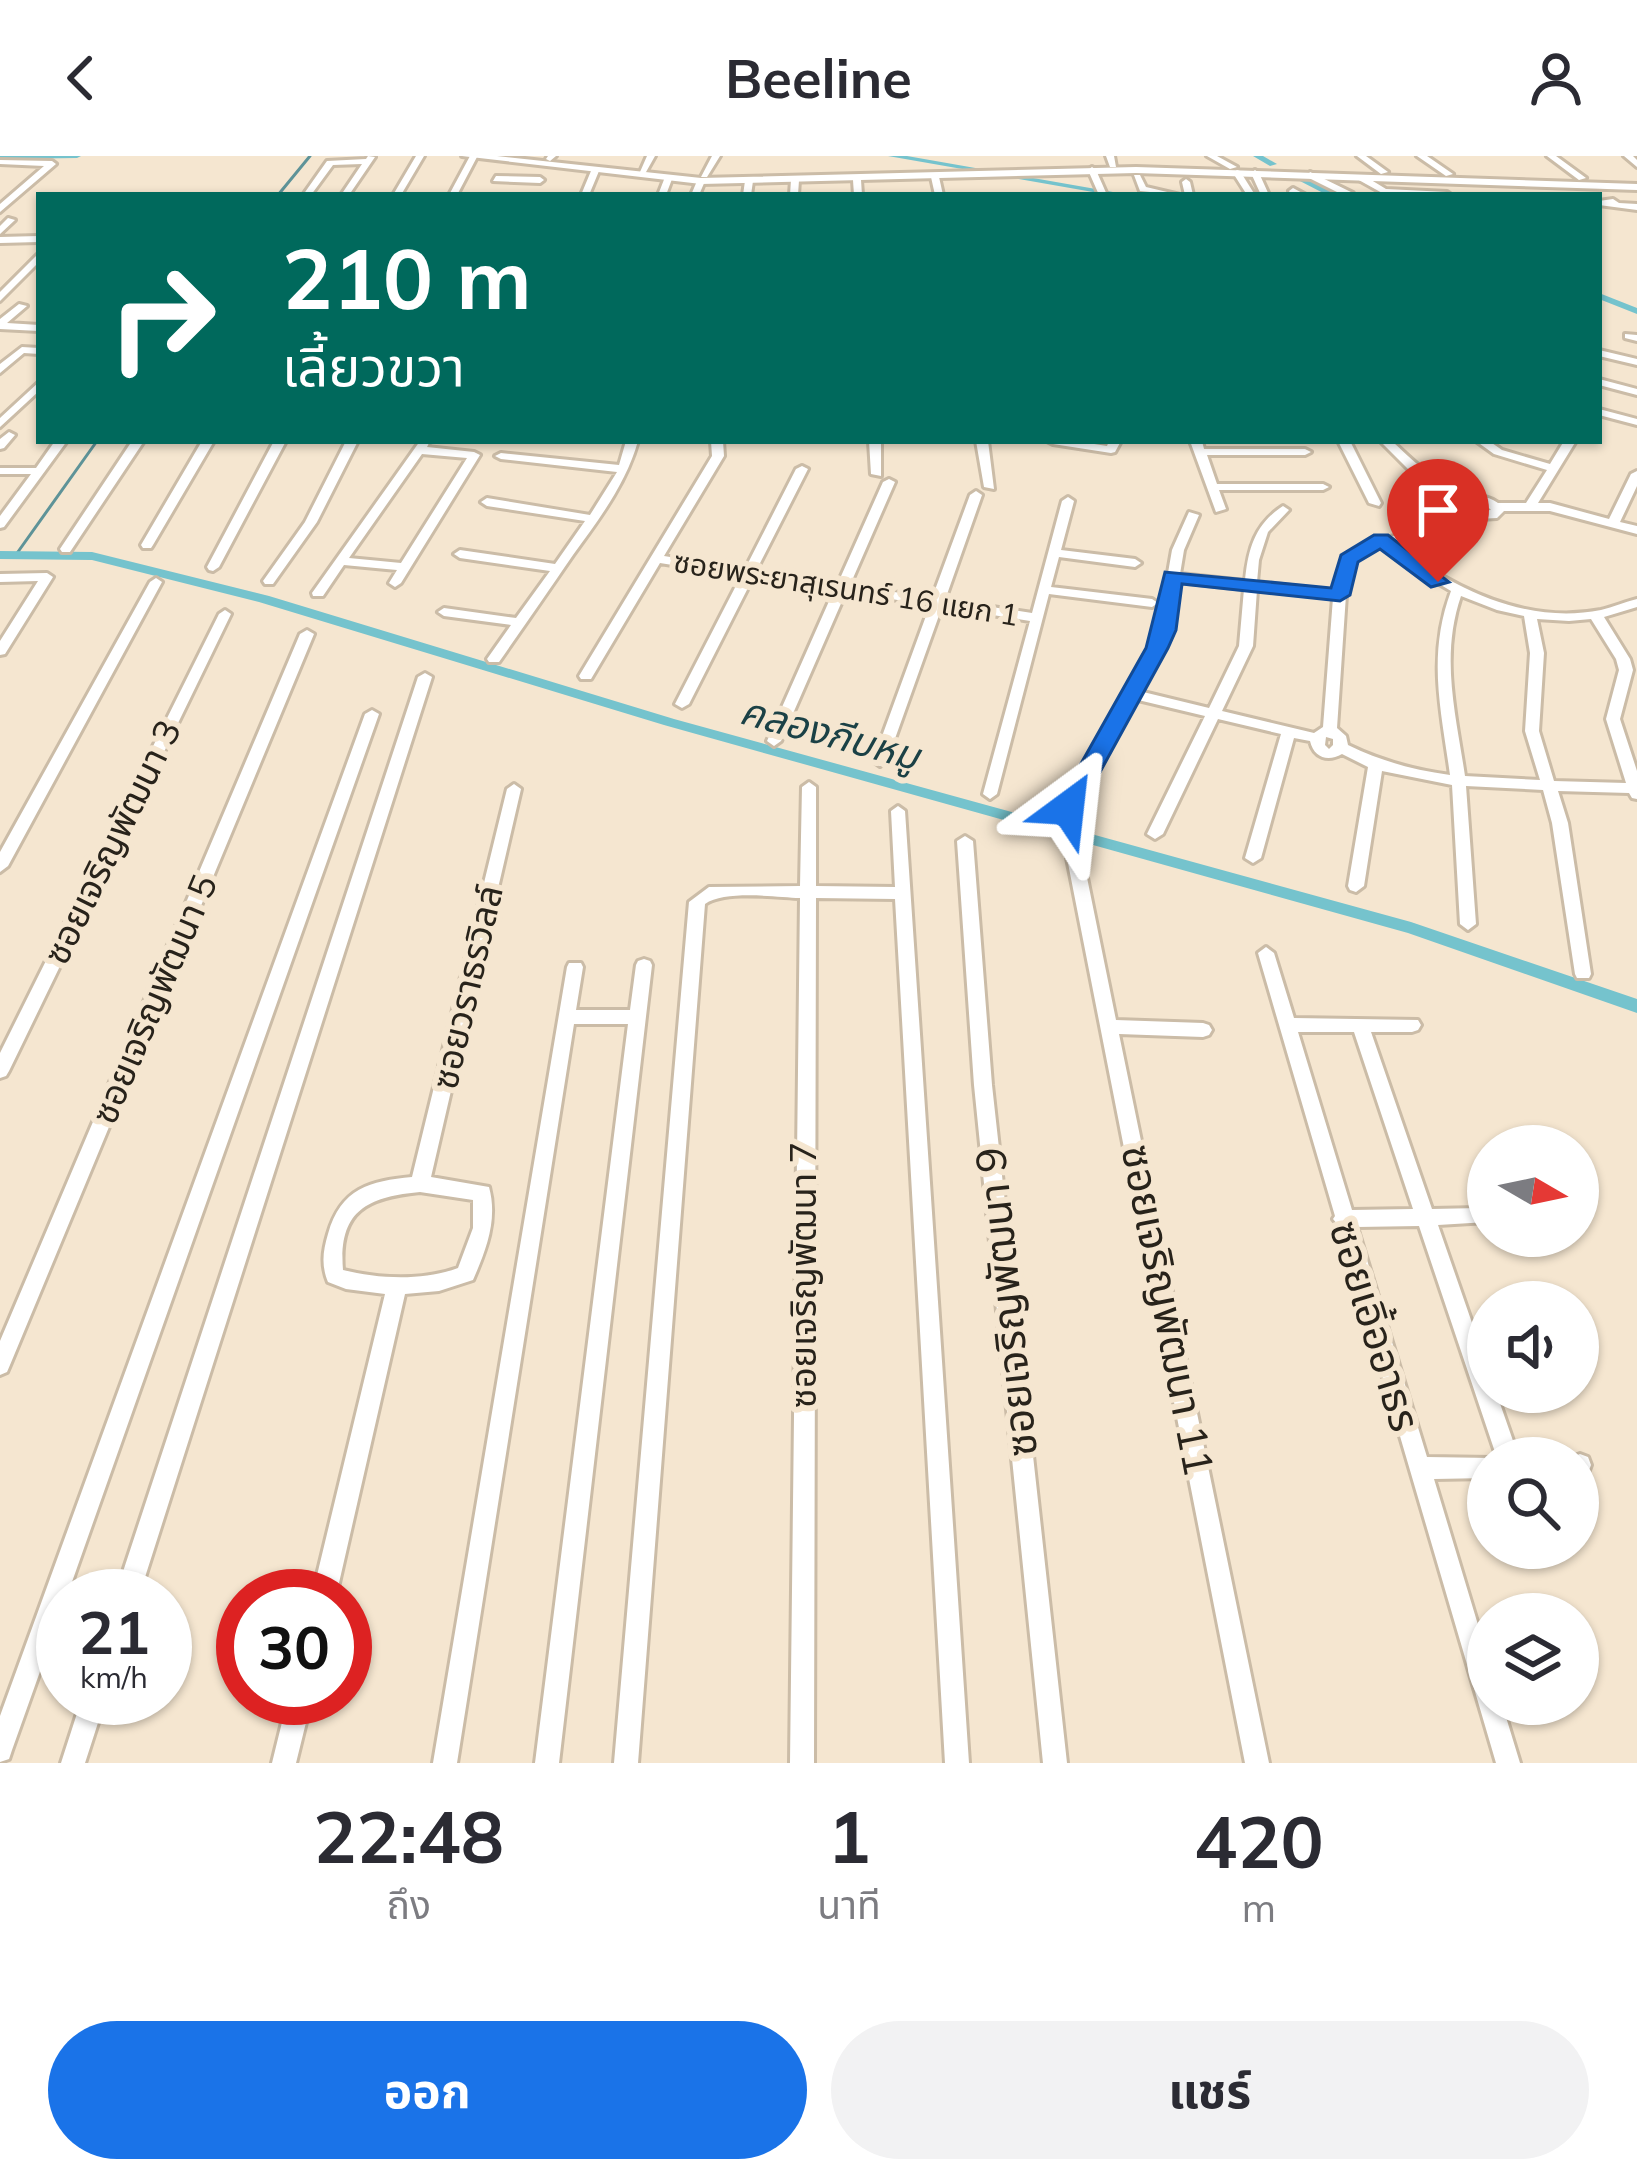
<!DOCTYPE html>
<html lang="th">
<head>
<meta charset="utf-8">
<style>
	:root { --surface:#fff; --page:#f2f2f3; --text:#2b2b33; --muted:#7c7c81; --accent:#1a73e8 }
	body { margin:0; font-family:Mulish,"Noto Sans Thai",sans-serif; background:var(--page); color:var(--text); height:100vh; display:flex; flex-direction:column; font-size:45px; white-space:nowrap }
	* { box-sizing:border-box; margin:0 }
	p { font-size:39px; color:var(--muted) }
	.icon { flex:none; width:66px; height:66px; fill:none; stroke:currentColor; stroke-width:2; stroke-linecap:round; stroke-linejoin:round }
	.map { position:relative; height:1607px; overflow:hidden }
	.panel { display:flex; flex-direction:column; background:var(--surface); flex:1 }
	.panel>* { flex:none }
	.hud { position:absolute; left:36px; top:36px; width:1566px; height:252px; border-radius:0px; box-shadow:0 3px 9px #0004; background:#00695c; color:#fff; overflow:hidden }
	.needle { width:78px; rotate:99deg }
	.controls { position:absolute; left:1467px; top:969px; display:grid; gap:24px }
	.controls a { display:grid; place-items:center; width:132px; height:132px; border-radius:50%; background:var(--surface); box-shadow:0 3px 9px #0004; font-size:60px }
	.speed { position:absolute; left:36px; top:1413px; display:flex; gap:24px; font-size:60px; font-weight:700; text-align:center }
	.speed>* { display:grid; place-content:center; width:156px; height:156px; border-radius:50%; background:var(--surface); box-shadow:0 3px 9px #0004; line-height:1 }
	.speed small { font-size:30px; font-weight:400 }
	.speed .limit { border:18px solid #d22; background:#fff; color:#111 }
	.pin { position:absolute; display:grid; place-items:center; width:102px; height:102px; color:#fff; margin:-123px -51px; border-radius:50% 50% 50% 0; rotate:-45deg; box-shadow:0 0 12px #0007 }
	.pin .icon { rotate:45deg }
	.me { position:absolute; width:132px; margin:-66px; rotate:30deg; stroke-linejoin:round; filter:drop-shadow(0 0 9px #0008) }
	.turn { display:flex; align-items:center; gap:42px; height:252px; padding:0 48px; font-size:54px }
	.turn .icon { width:156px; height:156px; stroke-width:2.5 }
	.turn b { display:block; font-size:84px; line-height:102px }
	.eta { display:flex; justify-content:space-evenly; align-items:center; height:204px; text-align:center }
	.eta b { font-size:72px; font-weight:700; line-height:84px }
	.primary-button { display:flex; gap:24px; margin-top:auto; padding:24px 48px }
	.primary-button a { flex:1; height:138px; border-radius:72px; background:var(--accent); color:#fff; font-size:48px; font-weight:700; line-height:138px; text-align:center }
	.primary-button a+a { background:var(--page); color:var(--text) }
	header { display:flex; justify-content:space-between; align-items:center; height:156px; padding:0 48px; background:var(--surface); font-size:54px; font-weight:700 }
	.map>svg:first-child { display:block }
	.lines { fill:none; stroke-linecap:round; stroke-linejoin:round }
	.stream { stroke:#5e9398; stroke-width:3 }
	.canal { fill:#75c3cd; fill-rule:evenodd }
	.minor-casing { stroke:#cbbca7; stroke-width:6 }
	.tertiary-casing { stroke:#cbbca7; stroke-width:6 }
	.minor { fill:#fff; fill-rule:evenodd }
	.tertiary { fill:#fff; fill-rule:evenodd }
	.route { fill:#1a73e8; stroke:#114b97; stroke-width:3 }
	.labels { text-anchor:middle; stroke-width:12; stroke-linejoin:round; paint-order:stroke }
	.far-street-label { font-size:30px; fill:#28231b; stroke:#f5e6d0 }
	.street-label { font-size:36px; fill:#28231b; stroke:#f5e6d0 }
	.water-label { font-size:39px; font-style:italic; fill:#1b4146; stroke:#f5e6d0 }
	.near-street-label { font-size:42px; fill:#28231b; stroke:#f5e6d0 }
</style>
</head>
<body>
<header><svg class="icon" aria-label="back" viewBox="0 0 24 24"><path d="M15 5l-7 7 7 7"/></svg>Beeline<svg class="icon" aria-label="person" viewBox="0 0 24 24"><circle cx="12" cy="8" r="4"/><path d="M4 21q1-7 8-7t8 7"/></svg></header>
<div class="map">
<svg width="1637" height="1607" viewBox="0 0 1637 1607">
	<rect width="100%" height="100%" fill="#f5e6d0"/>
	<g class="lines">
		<path class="stream" d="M278 39 310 0
			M15 400 97 285"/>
		<path class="canal" d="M0 0H81L77 2 0 3Z
			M888 0H907L1130 39H1110Z
			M1253 0H1263L1277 8 1270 10Z
			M1298 20H1304L1338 39H1327L1298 24Z
			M1599 137 1637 152V158L1599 143Z
			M0 395 92 396 269 440 674 563 1411 766 1637 843V857L1408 777 664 569 259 446 92 404 0 403Z"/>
		<g class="minor-casing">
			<path id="minor" d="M368 0 375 1 349 39H341L362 8 333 9 311 39H303L327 5 366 3Z
				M416 0H424L401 39H393Z
				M470 0 477 1 457 39H449Z
				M548 0H556L550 5 546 3Z
				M647 0H655L646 16H640Z
				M712 0H720L707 21H701Z
				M1106 0H1114L1116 11H1110Z
				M1207 0H1217L1237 11 1230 13Z
				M1357 0H1366L1388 16 1381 18Z
				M1417 0H1427L1453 18 1446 20Z
				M1547 0H1556L1586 22 1579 24Z
				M1624 0H1633L1637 4V11Z
				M0 4 52 5 56 8 0 56V48L44 10 0 8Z
				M1092 11 1096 14 1107 39H1099L1088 14Z
				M595 12 599 15 589 39H581L591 15Z
				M1237 14 1240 15 1255 39H1247L1233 17Z
				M1255 14 1259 17 1269 39H1261L1251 17Z
				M1310 16 1353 37 1354 39H1343L1307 21Z
				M935 18 939 21 943 39H935L931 21Z
				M1134 19H1140L1146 31 1180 39 1140 35Z
				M1357 19H1363L1386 33 1447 36 1451 39 1384 38 1357 23Z
				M496 20 540 21 544 24 540 27 493 25Z
				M665 21 672 23 666 39H658Z
				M795 21 799 24 798 39H790L791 24Z
				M857 21 861 24 862 39H854L853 24Z
				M701 22 705 25 699 39H691L697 25Z
				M749 22 753 25 751 39H743L745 25Z
				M1186 23 1190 26 1193 39H1185L1182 26Z
				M1293 32 1306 39 1290 37 1289 35Z
				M1613 43 1619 47 1637 48V54L1599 49V45Z
				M8 62 15 64 0 78V70Z
				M39 80V86L0 87V81Z
				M39 97V106L0 145V136Z
				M19 148 27 150 7 167 39 169V175L0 173V163Z
				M1625 178 1637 179V185L1625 182Z
				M22 191 39 192V198L24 197 0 217V208Z
				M1599 194 1637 203V209L1599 200Z
				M1599 223 1637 233V239L1599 229Z
				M39 226V235L0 271V262Z
				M1599 253 1637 263V269L1599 259Z
				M9 276 15 279 4 292 0 293V283Z
				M55 285H67L4 371 0 372V360L31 318H0V312H36Z
				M132 285H144L70 396H62L60 393Z
				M202 285H214L153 389 151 392H143L141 389Z
				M274 285H286L219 411 213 415 209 414 207 411Z
				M346 285H358L317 366 273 428H265L263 425 305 366Z
				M420 285H430L427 291 474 296 480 299 401 427 395 431 389 427 397 414 344 409 323 440H313L312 437ZM422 298 467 302 401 407 349 402Z
				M626 285H638C626 328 599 363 573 399 547 437 524 470 499 506H489L487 503 511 469 444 460 438 456 444 452 516 462 550 415 460 402 454 398 460 394 555 408 585 365 487 350 481 346 487 342 590 359 617 316 501 303 495 300 501 297 619 309Z
				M711 285H723L724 300 664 400 745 413 796 313 802 310 808 313 756 415 838 427 883 326 889 323 895 326 850 429 932 442 970 339 976 335 982 339 945 444 1032 457 1062 345 1068 341 1074 345 1061 394 1135 403 1141 407 1135 411 1059 401 1051 431 1152 443 1158 447 1152 451 1049 438 997 638 990 643 983 638 1030 465 942 451 887 605 880 610 873 605 930 449 846 436 781 585 774 590 767 585 834 434 753 422 689 548 682 552 675 548 741 420 660 407 591 523H581L579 520 712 300Z
				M869 285H881V320L871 318Z
				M976 285H988L994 333 984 331Z
				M1047 285H1075L1107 290 1109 285H1121L1115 296 1111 297 1053 288Z
				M1190 285H1202L1204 293H1305L1311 296 1305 299H1207L1217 328H1323L1329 331 1323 334H1219L1226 353 1216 356Z
				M1338 285H1350L1381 347 1379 350 1369 347Z
				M1380 285H1392C1411 303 1437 328 1462 338 1475 342 1486 338 1498 347H1526L1547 314 1494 298 1476 285H1489L1502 294 1550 308 1564 285H1576L1538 347H1550L1609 363 1631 318 1637 315V330L1620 366 1637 370V378L1550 355H1504L1497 362 1478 363C1460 384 1420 383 1393 387 1452 432 1525 469 1601 454 1613 451 1625 446 1637 443V451L1604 461 1630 503 1633 514 1620 563 1637 615V643L1632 642 1629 637 1558 635 1568 667 1591 818 1589 822H1577L1575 818 1552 667 1543 634 1466 630 1476 768 1468 774 1460 768 1452 629 1382 615 1364 730 1356 736 1350 734 1348 730 1368 611 1342 598C1328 606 1314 602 1310 585L1294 582 1261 702 1253 707 1245 702 1281 578 1218 563 1163 678 1155 683 1147 678 1205 560 1134 543 1073 656 1068 657 1061 652 1158 474 1172 394 1189 356 1199 359 1184 394 1180 418 1245 425C1248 393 1255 368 1283 350L1289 354 1268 376 1259 404 1257 426 1335 435 1342 403C1381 370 1421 384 1466 364L1468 360 1457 352 1459 346 1408 313ZM1471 346 1484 347 1491 354 1477 355 1469 351ZM1381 390 1404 407 1451 435C1427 500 1441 553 1450 619 1413 614 1381 605 1348 589L1346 580 1337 572 1346 439 1354 405ZM1179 426 1244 433 1239 490 1209 552 1139 535 1172 474ZM1257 434 1333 442 1323 571 1314 577 1222 555 1253 490ZM1461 440 1497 454 1524 460 1530 497 1525 575 1540 624 1465 620C1456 559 1440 501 1461 440ZM1537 463 1569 465 1591 463 1616 503 1619 514 1606 563 1626 627 1554 625 1539 575 1544 497ZM1326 581 1333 583V589L1329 593 1325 589Z
				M47 417 53 421 5 498 0 499V485L38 425 0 426V418Z
				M156 422 162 426 8 710 0 716V696L150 426Z
				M225 454 231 458 9 915 6 920 0 922V897L219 458Z
				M307 474 314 478 10 1209 7 1216 0 1219V1185L300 478Z
				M425 517 432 521 139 1440H115L418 521Z
				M372 554 379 558 67 1440H63V1451L12 1594 9 1603 0 1606V1560L365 558Z
				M809 626 816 631V730L895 731 891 655 898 650 905 655 969 1607H945L895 743 816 742 814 1607H790L800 742C775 741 725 734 705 748L638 1607H614L689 746 709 731 800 730 802 631Z
				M514 628 521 633 431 1021 489 1031C498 1064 486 1094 473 1124L439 1135 405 1138 336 1440H312L385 1138 346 1133 328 1126C321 1109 323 1095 328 1078 341 1032 370 1025 412 1021L507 633ZM420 1036 473 1044V1072L458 1112C423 1125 379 1123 343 1114 338 1054 368 1041 420 1036Z
				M965 680 973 685 992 929 1067 1607H1043L974 929 957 685Z
				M1075 697 1083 702 1116 864 1203 867 1209 869 1212 874 1209 879 1203 881 1119 878 1269 1607H1245L1067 702Z
				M1266 791 1274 797 1294 862 1418 864 1421 869 1418 874 1412 876H1371L1432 1053 1480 1052 1488 1057 1487 1066 1438 1069 1488 1213V1236H1496L1519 1302H1497L1419 1070 1357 1071 1427 1301 1492 1302H1488V1322L1434 1323 1488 1502V1548H1502L1520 1607H1496L1338 1069 1333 1063 1335 1060 1258 797ZM1298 876H1354L1413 1053 1352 1054Z
				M644 803 650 805 652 809 559 1607H535L628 868H574L457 1607H433L567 811 569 807H581L583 811 576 854H630L636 809 638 805Z
				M1580 1298 1588 1301 1591 1309 1588 1317 1578 1320V1302H1570Z
				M82 1542H106L85 1607H61Z
				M288 1542H312L296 1607H272Z"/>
		</g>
		<g class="tertiary-casing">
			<path id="tertiary" d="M462 0H497L701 22 1136 11 1637 28V34L1136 17 701 28Z"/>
		</g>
		<use href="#minor" class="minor"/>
		<use href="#tertiary" class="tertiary"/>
	</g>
	<path class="route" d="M1374 379H1388L1449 426 1431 431 1380 393 1358 406 1350 439 1340 445 1182 428 1176 474 1168 492 1077 658H1060L1056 652 1146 492 1165 416 1331 432 1341 399Z"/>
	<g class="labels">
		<g class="far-street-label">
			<text transform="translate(846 433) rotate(9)" y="10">ซอยพระยาสุเรนทร์ 16 แยก 1</text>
		</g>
		<g class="street-label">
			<text transform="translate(112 686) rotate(-64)" y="13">ซอยเจริญพัฒนา 3</text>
			<text transform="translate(467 831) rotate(-77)" y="13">ซอยวราธรวิลล์</text>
			<text transform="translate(154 843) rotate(-67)" y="13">ซอยเจริญพัฒนา 5</text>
			<text transform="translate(803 1119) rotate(-90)" y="13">ซอยเจริญพัฒนา 7</text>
		</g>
		<g class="water-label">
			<text transform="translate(830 577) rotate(15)" y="14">คลองกีบหมู</text>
		</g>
		<g class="near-street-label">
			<text transform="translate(1006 1146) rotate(-96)" y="15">ซอยเจริญพัฒนา 9</text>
			<text transform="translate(1168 1154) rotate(79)" y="15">ซอยเจริญพัฒนา 11</text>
			<text transform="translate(1375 1170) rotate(73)" y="15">ซอยเอิ้ออาธร</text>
		</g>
	</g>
</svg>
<div class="controls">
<a><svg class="needle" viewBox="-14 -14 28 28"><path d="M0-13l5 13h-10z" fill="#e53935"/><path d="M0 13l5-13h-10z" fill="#7c7c81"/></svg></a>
<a><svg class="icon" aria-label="sound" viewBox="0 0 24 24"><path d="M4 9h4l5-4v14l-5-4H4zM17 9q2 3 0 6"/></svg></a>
<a><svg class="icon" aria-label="search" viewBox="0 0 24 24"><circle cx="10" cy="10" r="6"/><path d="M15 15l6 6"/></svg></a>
<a><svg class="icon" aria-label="layers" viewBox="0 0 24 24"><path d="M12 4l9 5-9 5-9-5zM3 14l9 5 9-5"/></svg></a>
</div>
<div class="speed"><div>21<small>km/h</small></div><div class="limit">30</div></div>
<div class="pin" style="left:1438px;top:426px;background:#d93025"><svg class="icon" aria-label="arrive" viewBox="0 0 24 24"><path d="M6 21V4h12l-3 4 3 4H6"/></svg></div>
<svg class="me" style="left:1068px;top:652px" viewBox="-20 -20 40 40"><path d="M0-17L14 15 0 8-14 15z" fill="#1a73e8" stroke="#fff" stroke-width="4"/></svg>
<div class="hud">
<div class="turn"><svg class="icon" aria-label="right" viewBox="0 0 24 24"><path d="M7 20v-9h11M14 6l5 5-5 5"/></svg><div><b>210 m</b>เลี้ยวขวา</div></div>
</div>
</div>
<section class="panel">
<div class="eta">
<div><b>22:48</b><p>ถึง</p></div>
<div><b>1</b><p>นาที</p></div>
<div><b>420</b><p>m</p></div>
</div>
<div class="primary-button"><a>ออก</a><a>แชร์</a></div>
</section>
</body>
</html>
